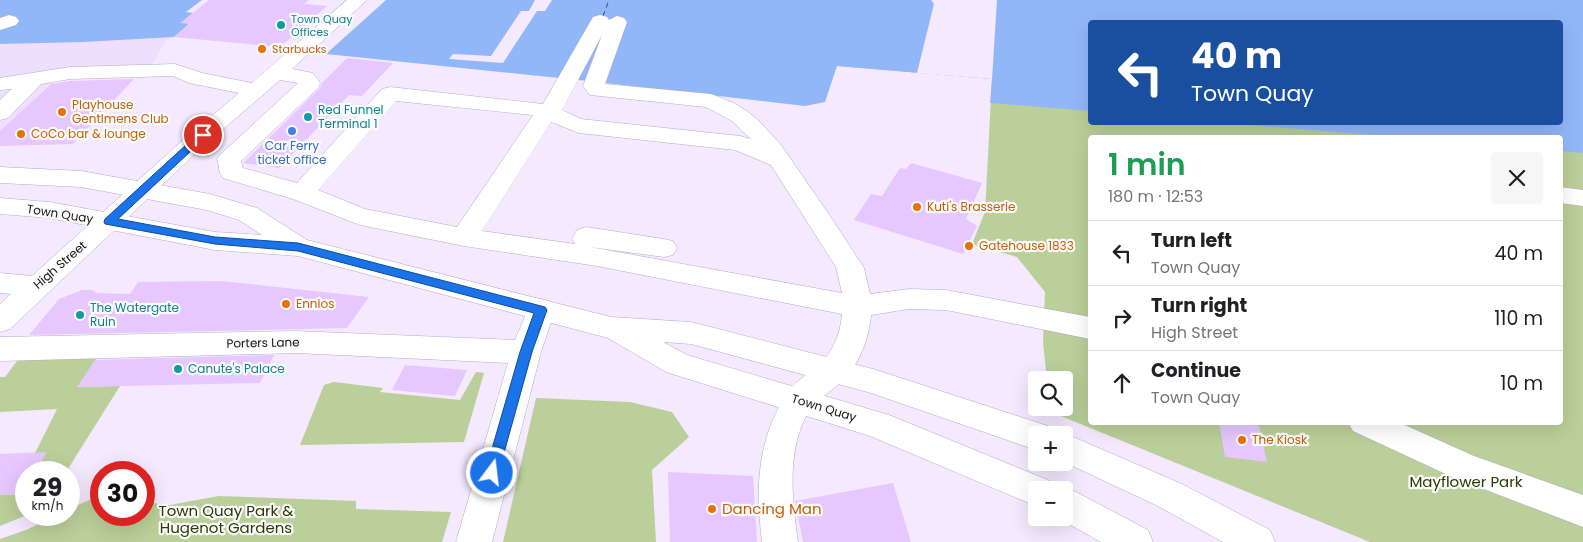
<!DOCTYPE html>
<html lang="en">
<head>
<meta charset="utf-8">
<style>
	:root { --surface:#fff; --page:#f6f6f6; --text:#202124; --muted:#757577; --line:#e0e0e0 }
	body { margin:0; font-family:Poppins,sans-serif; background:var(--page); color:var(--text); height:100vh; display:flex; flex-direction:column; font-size:19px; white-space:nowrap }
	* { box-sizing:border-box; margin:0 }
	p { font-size:16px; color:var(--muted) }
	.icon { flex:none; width:28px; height:28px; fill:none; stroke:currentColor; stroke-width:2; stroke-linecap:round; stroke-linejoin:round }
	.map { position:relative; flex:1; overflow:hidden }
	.side { position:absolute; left:1088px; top:135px; width:475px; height:290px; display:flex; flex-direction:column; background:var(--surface); border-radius:5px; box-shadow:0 5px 20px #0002 }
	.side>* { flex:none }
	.hud { position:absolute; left:1088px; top:20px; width:475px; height:105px; border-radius:5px; box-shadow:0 5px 20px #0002; background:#1a4fa0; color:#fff; overflow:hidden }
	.buttons { position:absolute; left:1028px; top:371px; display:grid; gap:10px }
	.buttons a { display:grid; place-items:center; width:45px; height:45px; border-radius:5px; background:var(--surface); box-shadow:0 5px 20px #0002; font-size:25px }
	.speed { position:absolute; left:15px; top:461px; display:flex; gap:10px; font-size:25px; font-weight:700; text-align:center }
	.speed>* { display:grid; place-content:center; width:65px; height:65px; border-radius:50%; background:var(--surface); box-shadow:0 5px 20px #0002; line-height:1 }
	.speed small { font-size:12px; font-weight:400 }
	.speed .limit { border:8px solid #d22; background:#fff; color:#111 }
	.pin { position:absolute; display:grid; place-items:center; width:42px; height:42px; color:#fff; margin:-21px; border:2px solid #fff; border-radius:50%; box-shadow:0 1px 5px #0007 }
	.me { position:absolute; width:55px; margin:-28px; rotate:15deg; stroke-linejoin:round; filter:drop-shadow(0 0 4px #0008) }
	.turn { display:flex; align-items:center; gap:18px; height:105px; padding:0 20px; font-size:22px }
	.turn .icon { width:65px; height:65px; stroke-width:2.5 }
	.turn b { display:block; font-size:35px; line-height:42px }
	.round { display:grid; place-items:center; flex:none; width:52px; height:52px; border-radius:5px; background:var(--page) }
	.overview { display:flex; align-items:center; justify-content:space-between; height:85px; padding:0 20px }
	h1 { font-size:30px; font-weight:600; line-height:38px; color:#1e9e55 }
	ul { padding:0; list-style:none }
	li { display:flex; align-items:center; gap:15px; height:65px; padding:0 20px; border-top:1px solid var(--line) }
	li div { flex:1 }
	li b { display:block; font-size:19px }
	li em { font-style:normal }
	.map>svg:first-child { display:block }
	.built { fill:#efdefe }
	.green { fill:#bacf9a; fill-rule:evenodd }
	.water { fill:#92b7f9 }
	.pier { fill:#f4e9fe }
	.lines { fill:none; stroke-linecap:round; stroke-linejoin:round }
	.ferry { stroke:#214995; stroke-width:1; stroke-dasharray:5 4; stroke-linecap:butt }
	.building { fill:#e6c7ff }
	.minor-casing { stroke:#b7aac2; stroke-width:1 }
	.major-casing { stroke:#b7aac2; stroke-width:1 }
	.minor { fill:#fff; fill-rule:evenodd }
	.major { fill:#fff; fill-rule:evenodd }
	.route { fill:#1a73e8; stroke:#114b97 }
	.culture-dot { fill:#0f9aa8; stroke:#fbfbfb; stroke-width:2 }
	.food-dot { fill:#e8710a; stroke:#fbfbfb; stroke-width:2 }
	.shop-dot { fill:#3f7fe0; stroke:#fbfbfb; stroke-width:2 }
	.labels { text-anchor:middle; stroke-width:4.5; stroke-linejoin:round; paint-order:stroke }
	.far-culture-label { font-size:11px; fill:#0d838f; stroke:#fbfbfb; text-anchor:start }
	.far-food-label { font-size:11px; fill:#c56008; stroke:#fbfbfb; text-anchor:start }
	.food-label { font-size:12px; fill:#c56008; stroke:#fbfbfb; text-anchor:start }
	.culture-label { font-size:12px; fill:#0d838f; stroke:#fbfbfb; text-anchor:start }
	.shop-label { font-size:12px; fill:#366cbe; stroke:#fbfbfb }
	.street-label { font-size:12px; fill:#17121b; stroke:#fbfbfb }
	.near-park-label { font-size:15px; fill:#2a3b03; stroke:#fbfbfb }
	.near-food-label { font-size:15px; fill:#c56008; stroke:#fbfbfb; text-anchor:start }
</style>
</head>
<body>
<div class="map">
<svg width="1583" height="542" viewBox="0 0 1583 542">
	<rect width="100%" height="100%" fill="#f4e9fe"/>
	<path class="built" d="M174 37 166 40 154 62 136 77 55 79 0 131V44L84 42Z"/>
	<path class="green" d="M1214 0 1090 22V122H1560L1583 92V542H1370L1051 412 1050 408H1064V380H1047L1043 342 1045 292 1017 257 972 244 985 212 992 79 837 66ZM1090 138H1560V422H1090Z
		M99 355 78 387 120 386 66 472H34L46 453H35L57 409 0 412V377H5L20 357Z
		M476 372 484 373 464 442 300 445 324 385 334 382 383 388 380 392 460 400Z
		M536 398 630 402 672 412 689 437 652 470 656 542H503Z
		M26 484 27 515 0 526V495L20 494Z
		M101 495V515H144V499L164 506 219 496 356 501V509L451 512 442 542H0V539L26 530 57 515H69V509Z"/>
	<path class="water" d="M0 0H202L186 12 193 13 189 24 174 37 84 42 0 44Z
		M386 0H1583V153L1560 151V138L1399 137 1223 123 1560 122V22H1090V111L990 103 992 79 837 66 825 102 805 106 588 81 326 54Z"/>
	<path class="pier" d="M535 0H552L545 11H537L503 63 449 59 453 54 491 56 521 11H529Z
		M931 0H997L992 79 917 73 934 4Z"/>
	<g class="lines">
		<path class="ferry" d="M603 16 609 0"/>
	</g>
	<path class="building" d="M209 0H309L304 4 327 6 280 47 174 37 190 24 180 23Z
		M347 58 393 63 362 96 349 95 279 168 243 163 320 88 322 83Z
		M134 79 73 144 0 146V131L51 84 70 81Z
		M911 163 982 183 966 219 977 226 963 254 854 220 871 194 882 196 900 168 906 169Z
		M221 281 369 297 347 328 29 335 59 299 82 290H92L97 293 130 294 138 282Z
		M274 355 260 383 77 387 95 360Z
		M405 365 467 370 455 396 392 390Z
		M1219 422H1258L1267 462 1225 457Z
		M47 452 34 472H26V484L20 494 0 495V454Z
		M668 472 753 476 757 542H670Z
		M893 483 911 542H803L795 501Z"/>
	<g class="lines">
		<g class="minor-casing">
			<path id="minor" d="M347 0H367L292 69 313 73 320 83 319 87 241 161 243 168 297 183 382 89 390 87 543 104 593 17 600 15 607 17 609 20 617 16 624 18 627 22 605 84 711 94 734 103 748 112 760 122 781 145 830 216 864 268 870 294 909 289 946 290 1090 317V339L946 310 909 309 871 315C869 339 859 366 840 383 830 392 817 399 809 411 786 449 792 500 798 542H762C757 500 756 462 772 422 777 411 782 398 790 389 797 381 806 375 814 369 832 355 840 336 842 314L597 266 464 246 360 225 293 199 223 178 220 173 217 159 221 154 298 83 280 80 199 150 10 329 0 332V304L11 294 0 293V273L32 276 183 140 239 93 189 83 173 76 70 79 41 84 8 118 0 120V100L12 89 0 90V78L70 67 175 64 202 73 252 83ZM602 35 583 86 590 95 706 107 732 121 751 139 740 136 581 119 562 110ZM396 101 533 115 457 227 365 209 318 190ZM551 122 579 133 735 150 771 165 836 267 842 293 590 247 664 257 673 255 677 248 673 241 664 239 586 227 577 230 572 239 575 244 482 231Z
				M9 15 16 17 19 21 16 25 0 30V18Z
				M1560 187 1583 190V206L1560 203Z
				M541 299 551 302 555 310 541 352 492 542H456L508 363 296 353 0 361V337L296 331 515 340 531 302Z
				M1348 422H1398L1474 456 1583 495V527L1450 476 1353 431Z"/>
		</g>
		<g class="major-casing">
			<path id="major" d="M0 167 81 171 210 194 257 208 307 240 611 317 691 322 873 369 1048 426 1052 435H1036V450L871 393 691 344 663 342 687 355 889 415 1048 480 1053 490H1036V506L870 436 666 372 608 338 298 256 215 250 49 218 0 214V198L49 202 215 232 262 235 239 220 207 210 81 187 0 183Z
				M1064 433 1182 484 1270 530 1275 542H1223L1158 506 1064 462V435H1058Z
				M1064 487 1076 492 1148 530 1153 542H1101L1058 518H1064V490H1057Z"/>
		</g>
		<use href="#minor" class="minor"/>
		<use href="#major" class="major"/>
	</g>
	<path class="route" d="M203 132 207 135 206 137 118 219 215 237 298 243 545 307 547 310 532 352 497 478 492 479 487 478 485 473 520 352 534 313 298 251 215 244 105 224 104 222 105 219 199 133Z"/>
	<g class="culture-dot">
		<circle cx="281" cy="25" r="5"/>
		<circle cx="308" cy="117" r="5"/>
		<circle cx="80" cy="315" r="5"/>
		<circle cx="178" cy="369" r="5"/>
	</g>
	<g class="food-dot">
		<circle cx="262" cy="49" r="5"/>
		<circle cx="62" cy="112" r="5"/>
		<circle cx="21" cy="134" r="5"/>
		<circle cx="917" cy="207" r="5"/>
		<circle cx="969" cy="246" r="5"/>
		<circle cx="286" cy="304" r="5"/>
		<circle cx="1242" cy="440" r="5"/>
		<circle cx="712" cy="509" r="5"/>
	</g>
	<circle class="shop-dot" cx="292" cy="131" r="5"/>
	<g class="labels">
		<g class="far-culture-label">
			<text x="291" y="23">Town Quay<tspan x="291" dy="13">Offices</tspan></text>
		</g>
		<g class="far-food-label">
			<text x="272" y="53">Starbucks</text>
		</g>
		<g class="food-label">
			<text x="72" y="109">Playhouse<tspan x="72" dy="14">Gentlmens Club</tspan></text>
			<text x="31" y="138">CoCo bar &amp; lounge</text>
			<text x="927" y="211">Kuti's Brasserie</text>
			<text x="979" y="250">Gatehouse 1833</text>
			<text x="296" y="308">Ennios</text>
			<text x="1252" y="444">The Kiosk</text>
		</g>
		<g class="culture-label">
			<text x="318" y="114">Red Funnel<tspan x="318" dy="14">Terminal 1</tspan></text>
			<text x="90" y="312">The Watergate<tspan x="90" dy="14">Ruin</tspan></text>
			<text x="188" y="373">Canute's Palace</text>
		</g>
		<g class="shop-label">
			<text x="292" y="150">Car Ferry<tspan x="292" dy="14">ticket office</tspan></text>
		</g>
		<g class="street-label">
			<text transform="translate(60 214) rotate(9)" y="4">Town Quay</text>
			<text transform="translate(60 265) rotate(-41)" y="4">High Street</text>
			<text transform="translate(263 343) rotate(-1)" y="4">Porters Lane</text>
			<text transform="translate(824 408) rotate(17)" y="4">Town Quay</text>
		</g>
		<g class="near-park-label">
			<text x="1466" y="487">Mayflower Park</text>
			<text x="226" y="516">Town Quay Park &amp;<tspan x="226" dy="17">Hugenot Gardens</tspan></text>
		</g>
		<g class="near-food-label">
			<text x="722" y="514">Dancing Man</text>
		</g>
	</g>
</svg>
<div class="buttons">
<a><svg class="icon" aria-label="search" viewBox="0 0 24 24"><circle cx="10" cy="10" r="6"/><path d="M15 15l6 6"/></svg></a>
<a>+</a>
<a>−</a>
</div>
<div class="speed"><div>29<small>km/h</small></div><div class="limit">30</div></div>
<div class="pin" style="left:203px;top:135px;background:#d93025"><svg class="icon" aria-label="arrive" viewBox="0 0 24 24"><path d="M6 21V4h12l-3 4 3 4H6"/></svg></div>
<svg class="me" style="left:492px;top:473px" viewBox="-20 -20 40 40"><circle r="17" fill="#1a73e8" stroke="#fff" stroke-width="3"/><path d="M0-11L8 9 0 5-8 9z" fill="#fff"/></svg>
<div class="hud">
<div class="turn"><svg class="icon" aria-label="left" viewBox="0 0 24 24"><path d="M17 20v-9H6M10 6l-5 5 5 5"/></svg><div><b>40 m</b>Town Quay</div></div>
</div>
<section class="side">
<div class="overview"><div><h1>1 min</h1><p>180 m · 12:53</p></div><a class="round"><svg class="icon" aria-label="close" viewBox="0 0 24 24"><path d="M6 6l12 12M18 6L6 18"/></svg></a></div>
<ul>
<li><svg class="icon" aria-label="left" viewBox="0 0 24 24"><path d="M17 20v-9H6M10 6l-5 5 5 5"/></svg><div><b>Turn left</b><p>Town Quay</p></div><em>40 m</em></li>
<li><svg class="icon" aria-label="right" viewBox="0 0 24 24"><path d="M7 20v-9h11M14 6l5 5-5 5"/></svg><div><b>Turn right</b><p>High Street</p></div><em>110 m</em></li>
<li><svg class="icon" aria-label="ahead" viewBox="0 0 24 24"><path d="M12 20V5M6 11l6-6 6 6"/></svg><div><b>Continue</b><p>Town Quay</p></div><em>10 m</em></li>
</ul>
</section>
</div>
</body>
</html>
